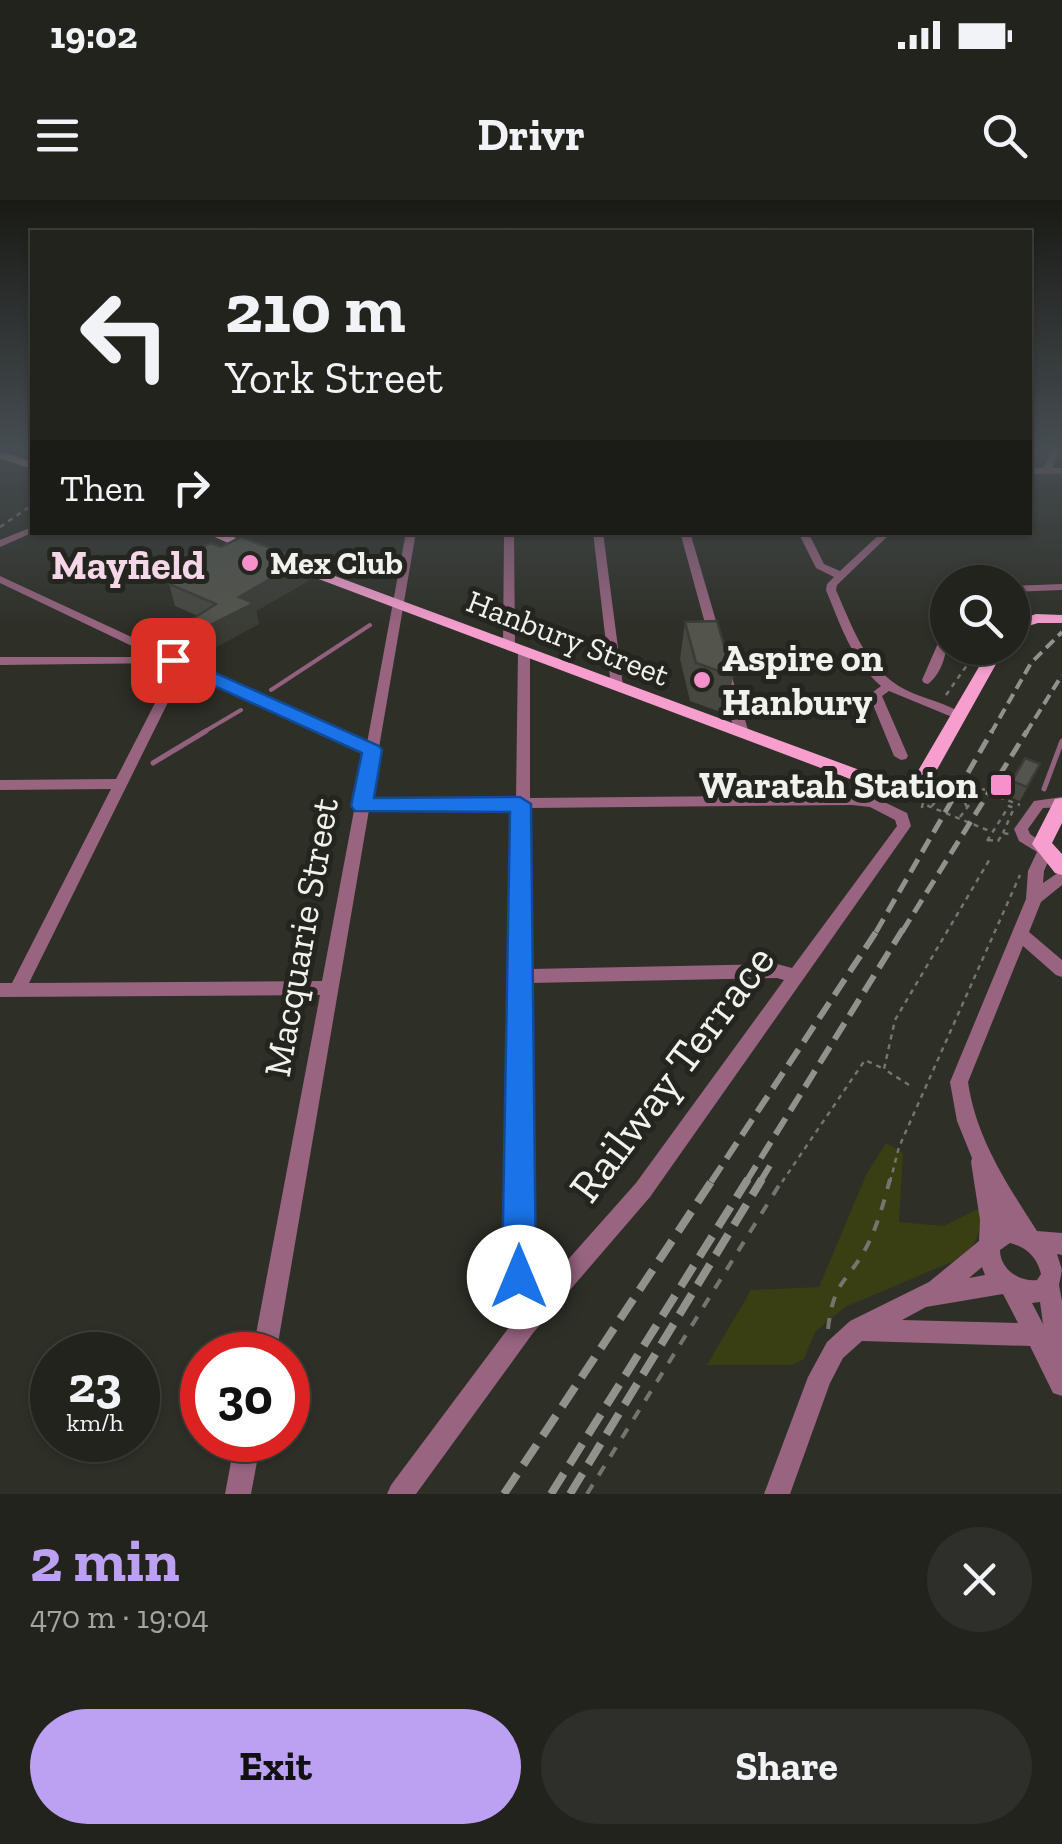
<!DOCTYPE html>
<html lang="en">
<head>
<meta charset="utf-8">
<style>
	:root { --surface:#22231d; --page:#2e2f2a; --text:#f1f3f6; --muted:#a2a4a4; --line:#3f403b; --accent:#bca0f2 }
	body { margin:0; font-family:"Zilla Slab",serif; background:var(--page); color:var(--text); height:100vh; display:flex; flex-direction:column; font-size:38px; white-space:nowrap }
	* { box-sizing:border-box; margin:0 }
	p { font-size:32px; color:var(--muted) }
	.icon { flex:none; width:55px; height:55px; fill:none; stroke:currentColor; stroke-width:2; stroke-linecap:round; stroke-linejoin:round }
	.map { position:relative; height:1294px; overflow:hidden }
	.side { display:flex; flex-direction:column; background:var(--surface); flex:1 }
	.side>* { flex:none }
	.hud { position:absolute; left:30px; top:30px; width:1002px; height:305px; border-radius:0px; box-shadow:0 2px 8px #0004,0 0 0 2px var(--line); background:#22231d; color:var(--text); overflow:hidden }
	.controls { position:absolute; left:930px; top:365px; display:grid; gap:20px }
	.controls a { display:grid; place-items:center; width:100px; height:100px; border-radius:50%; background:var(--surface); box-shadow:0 2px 8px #0004,0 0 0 2px var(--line); font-size:50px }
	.speed { position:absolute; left:30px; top:1132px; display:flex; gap:20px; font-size:50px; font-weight:700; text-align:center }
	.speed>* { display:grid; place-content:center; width:130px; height:130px; border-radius:50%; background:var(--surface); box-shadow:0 2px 8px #0004,0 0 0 2px var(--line); line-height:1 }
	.speed small { font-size:25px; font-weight:400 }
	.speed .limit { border:15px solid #d22; background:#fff; color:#111 }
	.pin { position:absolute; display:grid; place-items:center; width:85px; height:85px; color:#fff; margin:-42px; border-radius:20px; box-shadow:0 5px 15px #0006 }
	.me { position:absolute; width:110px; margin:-55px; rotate:0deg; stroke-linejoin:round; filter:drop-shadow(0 0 8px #0008) }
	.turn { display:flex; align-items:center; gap:35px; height:210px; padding:0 30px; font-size:45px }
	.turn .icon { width:130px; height:130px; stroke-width:2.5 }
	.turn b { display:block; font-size:70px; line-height:85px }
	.then { display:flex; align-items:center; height:95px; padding:0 30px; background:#0003; gap:20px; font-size:38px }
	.round { display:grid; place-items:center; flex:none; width:105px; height:105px; border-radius:52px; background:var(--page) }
	.overview { display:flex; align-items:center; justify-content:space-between; height:170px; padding:0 30px }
	h1 { font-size:60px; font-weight:700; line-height:75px; color:var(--accent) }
	.button { display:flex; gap:20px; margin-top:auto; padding:20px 30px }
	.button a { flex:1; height:115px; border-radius:60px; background:var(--accent); color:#111; font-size:40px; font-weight:700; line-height:115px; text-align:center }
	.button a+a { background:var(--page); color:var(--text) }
	.status { display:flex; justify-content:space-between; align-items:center; height:70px; padding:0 50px; background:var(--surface); direction:ltr }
	.status svg { height:28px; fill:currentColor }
	header { display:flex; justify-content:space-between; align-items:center; height:130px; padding:0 30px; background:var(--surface); font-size:45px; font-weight:700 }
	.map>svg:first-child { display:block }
	.green { fill:#3a3e13 }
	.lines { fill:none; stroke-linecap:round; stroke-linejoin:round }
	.stream-far1 { stroke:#92617e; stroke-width:4 }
	.stream { stroke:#92617e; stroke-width:5 }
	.path-far1 { stroke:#74756e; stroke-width:2.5; stroke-dasharray:5 5; stroke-linecap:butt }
	.path { stroke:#74756e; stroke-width:4; stroke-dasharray:11 11; stroke-linecap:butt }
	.minor { fill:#986480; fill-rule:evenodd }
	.major { fill:#f69fcf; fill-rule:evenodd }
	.rail-far3 { stroke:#91928b; stroke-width:4; stroke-dasharray:11 6; stroke-linecap:butt }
	.rail-far2 { stroke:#91928b; stroke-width:5; stroke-dasharray:15 8; stroke-linecap:butt }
	.rail-far1 { stroke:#91928b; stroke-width:6; stroke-dasharray:19 9; stroke-linecap:butt }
	.rail { stroke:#91928b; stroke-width:8; stroke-dasharray:24 11; stroke-linecap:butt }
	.wall { fill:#474941 }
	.shaded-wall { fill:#3a3c35 }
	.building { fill:#53554c; stroke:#3a3c35; stroke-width:2.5 }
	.route { fill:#1a73e8; stroke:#114b97; stroke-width:2.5 }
	.poi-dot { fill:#f890cb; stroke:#24251e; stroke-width:4 }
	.labels { text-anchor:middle; stroke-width:10; stroke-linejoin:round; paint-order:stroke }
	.far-poi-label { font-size:32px; font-weight:bold; fill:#f1f2ed; stroke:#24251e; text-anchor:start }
	.far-street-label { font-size:32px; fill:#f1f2ed; stroke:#24251e }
	.poi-label { font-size:38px; font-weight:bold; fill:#f1f2ed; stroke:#24251e; text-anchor:start }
	.street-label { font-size:38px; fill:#f1f2ed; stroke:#24251e }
	.far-district-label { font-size:40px; font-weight:bold; fill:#f6d7e7; stroke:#24251e }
	.near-street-label { font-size:45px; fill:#f1f2ed; stroke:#24251e }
</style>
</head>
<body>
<div class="status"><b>19:02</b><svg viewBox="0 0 49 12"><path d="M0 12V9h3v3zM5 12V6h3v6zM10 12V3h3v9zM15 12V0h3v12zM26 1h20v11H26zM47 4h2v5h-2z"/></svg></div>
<header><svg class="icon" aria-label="menu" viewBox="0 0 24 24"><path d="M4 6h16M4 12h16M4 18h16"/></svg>Drivr<svg class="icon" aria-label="search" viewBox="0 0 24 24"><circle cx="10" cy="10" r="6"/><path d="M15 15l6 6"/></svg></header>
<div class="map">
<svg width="1062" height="1294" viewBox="0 0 1062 1294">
	<rect width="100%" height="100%" fill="#2e2f27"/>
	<path class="green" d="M886 943 903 953 899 1022 944 1026 982 1007C980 1031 979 1042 961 1058L845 1107 815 1132 804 1159 792 1165H707L751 1090 819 1087 866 975Z"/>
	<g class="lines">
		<path class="stream-far1" d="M271 490 370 425
			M202 533 241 510"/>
		<path class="stream" d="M153 563 206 531
			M1044 589 1062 541"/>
		<path class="path-far1" d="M0 327 32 305
			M1012 409 1031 407
			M946 495 979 448
			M999 597 1020 605
			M923 603 922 607 926 605 992 632
			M932 606 943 591
			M967 607 965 603 977 587 985 590
			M960 617 976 596
			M988 640 998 641 1003 633 1009 634
			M987 641 1009 606 1014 608 1003 633
			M909 885 884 869 895 820 991 657
			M782 982 865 860 884 869
			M890 982 899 947 1020 675"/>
		<path class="path" d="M828 1129C834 1079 846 1085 867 1046 878 1024 884 1002 890 979
			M587 1294 783 979"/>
		<path class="minor" d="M1053 248H1061L1052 268H1062V274H1030V268H1043Z
			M32 327 34 332 0 347V340Z
			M406 332H416L370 600 516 599 518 451 524 447 530 451V598L852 595 878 599 907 613 911 626 650 997 533 1133 416 1294H387L391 1285 513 1122 508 1077 516 608 369 610 276 1155H252L320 795 0 797V783H12L111 589 0 590V580L116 579 174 466 169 463 0 465V457H155L0 383V376L332 530 367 543ZM184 470 322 536 365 552 322 781 29 783ZM852 605 870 607 895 620 897 626 792 768 777 764 530 769V608ZM777 778 784 780 636 983 533 1099 530 1077V783Z
			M504 332H514L515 446 509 449 503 446Z
			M593 332H603L623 486 617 490 611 486Z
			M680 332H690L721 438 719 440 715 441 709 438Z
			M798 332H808L824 364 840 371 882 332H892L837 385 836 390C853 428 866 470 906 490 924 499 947 503 963 514L962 517H952L889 491 882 496 908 556 906 559 901 560 894 556 869 495 881 486C852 461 840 424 826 390L827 384 834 377 816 368Z
			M1062 384V390L1012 392V386Z
			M948 431C948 449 943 473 928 484L924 483 922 480 942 434Z
			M725 470 731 474 749 533 747 536 742 537 735 533 719 474Z
			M1062 597V607L1043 608 1028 629 1030 634 1053 650 1044 671 1043 683 1062 670V685L1041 702 1029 732 1062 760V777L1056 775 1023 746 968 882C976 938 1007 984 1037 1031L1062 1033V1055L1057 1054 1062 1070 1059 1085 1062 1101V1196L1053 1193 1030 1146 862 1141 843 1158 830 1183 790 1294H764L808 1177 827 1142 850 1121 929 1082 979 1041 980 1020 971 962 972 958 957 921 950 882 1026 699 1028 671 1037 652 1019 641 1014 629 1034 601ZM1010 1043C1026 1047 1037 1057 1041 1074L1037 1080C1019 1082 1000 1069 1000 1050ZM982 1067 985 1075 969 1078ZM1003 1094 1018 1123 902 1120 926 1107ZM1040 1102 1043 1124 1032 1103Z
			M235 1240H261L251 1294H225Z"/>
		<path class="major" d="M0 251 32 262V269L0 258Z
			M203 332H222L261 349 249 352Z
			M281 356 892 582 915 576 990 448H1005L929 584 908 593 890 594 276 363 274 360Z
			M1036 414 1062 415V423H1038L1012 431V422Z
			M1062 598V623L1052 643 1062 654V675L1055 673 1032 644 1055 599Z"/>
		<path class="rail-far3" d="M991 533 1031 463 1062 432
			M1026 533 1062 475"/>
		<path class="rail-far2" d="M876 732 992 531
			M902 732 1027 531"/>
		<path class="rail-far1" d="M711 982 878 729
			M746 982 903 729
			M760 982 774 959"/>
		<path class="rail" d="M504 1294 713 979
			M551 1294 748 979
			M570 1294 762 979"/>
	</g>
	<path class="wall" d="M5 248H32V258Z
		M221 347 303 360 308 381 256 411 259 424 205 453 190 447 183 425 198 416 175 406 169 384 178 379 173 362Z
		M685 422 733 476 726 514 690 501 680 459Z
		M1040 564 1020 601 1005 595 1012 581Z"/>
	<path class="shaded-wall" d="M303 360 308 381 256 411 259 424 205 453 198 431 239 397Z"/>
	<path class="building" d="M241 337 303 360 239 397 254 403 198 431 183 425 216 404 169 384 189 374 173 362 211 343 221 347Z
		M717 421 733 476 696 463 685 422Z
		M1025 558 1040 564 1027 587 1012 581Z"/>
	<linearGradient id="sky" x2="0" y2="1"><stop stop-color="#191a15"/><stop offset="0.58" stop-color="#464d52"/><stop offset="1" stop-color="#464d52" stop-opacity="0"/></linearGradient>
	<rect width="1062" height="430" fill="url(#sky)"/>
	<path class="route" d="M173 454 379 546 382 550 374 598 520 597 531 604 536 1077 531 1089 519 1094 507 1089 502 1077 510 612 355 611 351 606 362 553 166 464V456Z"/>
	<g class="poi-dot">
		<circle cx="250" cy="363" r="10"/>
		<circle cx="702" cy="480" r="10"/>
		<rect x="989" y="573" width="24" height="24" rx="5"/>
	</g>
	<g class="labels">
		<g class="far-poi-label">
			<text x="270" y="374">Mex Club</text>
		</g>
		<g class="far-street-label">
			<text transform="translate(568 438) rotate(21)" y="11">Hanbury Street</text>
		</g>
		<g class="poi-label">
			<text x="722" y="471">Aspire on<tspan x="722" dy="44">Hanbury</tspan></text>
			<text x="978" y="598" text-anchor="end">Waratah Station</text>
		</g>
		<g class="street-label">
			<text transform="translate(301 737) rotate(-80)" y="13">Macquarie Street</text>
		</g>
		<g class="far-district-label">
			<text x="128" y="379">Mayfield</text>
		</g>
		<g class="near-street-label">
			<text transform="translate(671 873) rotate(-53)" y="16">Railway Terrace</text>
		</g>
	</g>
</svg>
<div class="controls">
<a><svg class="icon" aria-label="search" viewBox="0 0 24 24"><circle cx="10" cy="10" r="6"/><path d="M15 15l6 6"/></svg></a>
</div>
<div class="speed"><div>23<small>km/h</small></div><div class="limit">30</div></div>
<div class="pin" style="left:173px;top:460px;background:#d93025"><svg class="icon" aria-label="arrive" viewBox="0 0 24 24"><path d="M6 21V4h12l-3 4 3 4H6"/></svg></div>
<svg class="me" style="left:519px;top:1077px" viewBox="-20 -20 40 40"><circle r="19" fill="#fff"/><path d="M0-13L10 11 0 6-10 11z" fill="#1a73e8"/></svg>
<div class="hud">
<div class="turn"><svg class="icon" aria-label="left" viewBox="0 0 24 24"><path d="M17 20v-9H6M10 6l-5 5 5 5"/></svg><div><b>210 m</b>York Street</div></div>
<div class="then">Then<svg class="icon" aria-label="right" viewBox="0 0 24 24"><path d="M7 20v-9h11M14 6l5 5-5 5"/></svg></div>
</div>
</div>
<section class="side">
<div class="overview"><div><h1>2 min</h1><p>470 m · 19:04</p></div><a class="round"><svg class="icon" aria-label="close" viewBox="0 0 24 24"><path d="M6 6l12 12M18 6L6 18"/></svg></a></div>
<div class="button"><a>Exit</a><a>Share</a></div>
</section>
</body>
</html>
